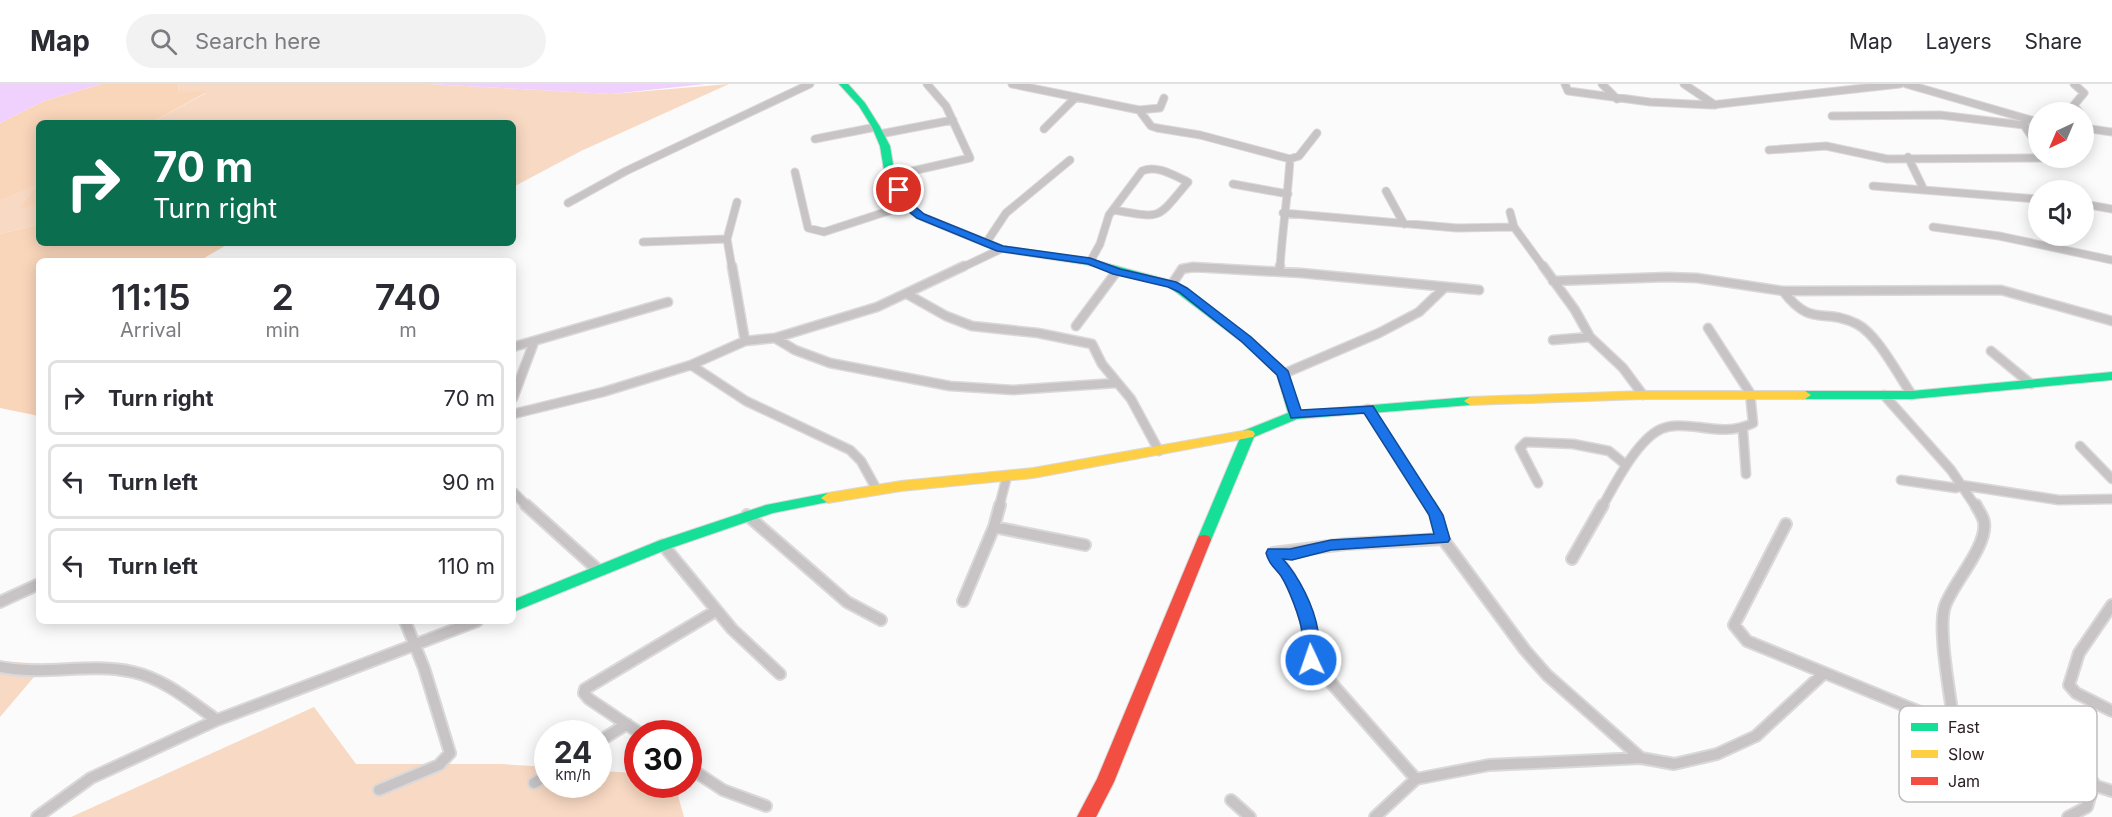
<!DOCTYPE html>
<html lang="en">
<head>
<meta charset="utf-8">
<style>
	:root { --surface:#fff; --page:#f2f2f3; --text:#2b2b33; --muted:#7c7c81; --line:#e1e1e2 }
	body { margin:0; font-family:Inter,sans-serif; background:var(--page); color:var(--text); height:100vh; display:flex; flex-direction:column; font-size:22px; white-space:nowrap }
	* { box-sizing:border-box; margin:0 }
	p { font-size:20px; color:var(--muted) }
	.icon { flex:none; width:33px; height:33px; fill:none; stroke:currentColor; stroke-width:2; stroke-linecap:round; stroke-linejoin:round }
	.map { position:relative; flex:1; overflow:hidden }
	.details { position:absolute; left:36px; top:174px; width:480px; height:366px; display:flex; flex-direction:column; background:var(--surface); border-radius:9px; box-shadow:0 3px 15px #0003 }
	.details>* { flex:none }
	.hud { position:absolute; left:36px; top:36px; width:480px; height:126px; border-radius:9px; box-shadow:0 3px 15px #0003; background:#0b6e4f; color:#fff; overflow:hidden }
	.needle { width:39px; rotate:224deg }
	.fabs { position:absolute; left:2028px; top:18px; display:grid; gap:12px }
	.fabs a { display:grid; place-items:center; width:66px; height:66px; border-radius:50%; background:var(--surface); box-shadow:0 3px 15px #0003; font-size:30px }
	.speed { position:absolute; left:534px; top:636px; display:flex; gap:12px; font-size:30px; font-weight:700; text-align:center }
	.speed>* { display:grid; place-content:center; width:78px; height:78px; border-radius:50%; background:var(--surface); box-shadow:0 3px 15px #0003; line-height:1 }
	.speed small { font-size:15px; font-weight:400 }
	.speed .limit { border:9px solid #d22; background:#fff; color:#111 }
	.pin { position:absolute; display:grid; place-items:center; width:51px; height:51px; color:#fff; margin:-26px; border:3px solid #fff; border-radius:50%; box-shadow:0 2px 6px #0007 }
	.me { position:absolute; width:66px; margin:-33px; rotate:357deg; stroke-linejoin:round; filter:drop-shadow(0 0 4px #0008) }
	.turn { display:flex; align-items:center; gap:21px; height:126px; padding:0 18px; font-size:27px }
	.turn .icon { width:78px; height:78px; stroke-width:2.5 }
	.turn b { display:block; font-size:42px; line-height:51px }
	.eta { display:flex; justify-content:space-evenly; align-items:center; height:102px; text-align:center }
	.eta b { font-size:36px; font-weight:600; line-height:42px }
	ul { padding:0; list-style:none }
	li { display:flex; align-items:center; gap:18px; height:75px; margin:0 12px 9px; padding:0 6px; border:3px solid var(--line); border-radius:9px }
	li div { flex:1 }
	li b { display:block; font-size:22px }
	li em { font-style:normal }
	header { display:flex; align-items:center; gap:36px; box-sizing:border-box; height:84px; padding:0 30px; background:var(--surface); border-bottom:2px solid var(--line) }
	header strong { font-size:28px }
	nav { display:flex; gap:33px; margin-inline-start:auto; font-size:21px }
	.search { width:420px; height:54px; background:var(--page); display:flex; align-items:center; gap:15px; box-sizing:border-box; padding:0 21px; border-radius:33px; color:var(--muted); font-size:22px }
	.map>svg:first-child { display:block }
	.green { fill:#f8d9c3 }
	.forest { fill:#f9d5ba }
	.water { fill:#f0d0fd }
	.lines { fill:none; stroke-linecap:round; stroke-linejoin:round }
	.street-far2-casing { stroke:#dad8d8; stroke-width:9 }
	.street-far1-casing { stroke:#dad8d8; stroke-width:11 }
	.street-casing { stroke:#dad8d8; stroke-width:14 }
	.fast-casing { stroke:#dad8d8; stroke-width:2 }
	.slow-casing { stroke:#dad8d8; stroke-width:2 }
	.jam-casing { stroke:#dad8d8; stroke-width:2 }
	.street-far2 { stroke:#c8c4c6; stroke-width:7 }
	.street-far1 { stroke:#c8c4c6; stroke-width:8 }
	.street { stroke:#c8c4c6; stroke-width:10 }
	.fast { fill:#16e098; fill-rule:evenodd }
	.slow { fill:#ffcf43; fill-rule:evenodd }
	.jam { fill:#f24e42; fill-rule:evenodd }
	.route { fill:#1a73e8; stroke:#114b97; stroke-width:1.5 }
	.key { fill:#fff; stroke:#c0bcbd; stroke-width:1.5 }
	.key-label { font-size:16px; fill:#2d2023 }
</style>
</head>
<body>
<header>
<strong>Map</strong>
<div class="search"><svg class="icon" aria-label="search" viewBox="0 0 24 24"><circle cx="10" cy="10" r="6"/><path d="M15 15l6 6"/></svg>Search here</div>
<nav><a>Map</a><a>Layers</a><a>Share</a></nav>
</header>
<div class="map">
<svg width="2112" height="733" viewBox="0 0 2112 733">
	<rect width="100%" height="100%" fill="#fbfbfb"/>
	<path class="green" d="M179 0H429L611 10 729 0 581 67 513 103V39H150L206 9 178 7Z
		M38 100 19 124 39 121V140L0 150V117Z
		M0 577 45 580 0 633Z
		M314 623 356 680H501L547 683 548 700H598L599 687 637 689 638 700 675 701 684 733H71Z"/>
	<path class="forest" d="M101 0H179L178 7 207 8 150 39H39V121L18 125 37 101 0 117V39L44 17Z
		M39 140V159H230L199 177H39V332L0 324V150Z"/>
	<path class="water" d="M0 0H101L44 17 0 39Z
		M429 0H705L611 10Z"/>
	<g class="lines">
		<g class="street-far2-casing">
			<path id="street-far2" d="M1012 0 1139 26 1160 24 1164 14
				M1565 0 1568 7 1650 18 1711 21 1900 0
				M1602 0 1617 15
				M1684 0 1715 21
				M1906 0 2038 38
				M2074 0 2084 9 2074 21 2079 28
				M1139 26 1151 42 1157 44 1200 51 1290 75 1299 72 1317 49
				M1832 32 1940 31 2024 41
				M2026 36 2024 41 2038 62
				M2084 44 2112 48
				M1044 45 1076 13
				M880 50 953 36
				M815 55 876 43
				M1769 66 1826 62 1887 75 2042 74
				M1908 73 1923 104
				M795 88 808 144 824 148 907 121
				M890 92 970 74 946 22 927 0
				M1233 100 1288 110
				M1873 102 2038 115
				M1386 107 1404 140
				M568 119 626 87 810 0
				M2084 120 2112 125
				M1510 128 1514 143 1544 184
				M1283 129 1457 144 1514 143
				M1933 143 1999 152 2112 176
				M643 158 727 155
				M986 159 1006 129 1070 76
				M1090 178 1100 160 1109 131 1142 87C1156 80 1175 92 1188 98 1155 137 1163 134 1113 126
				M732 184 727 155 737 118
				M961 184 1001 165
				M1188 184H1221
				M1280 184C1282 147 1288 112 1290 75"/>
		</g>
		<g class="street-far1-casing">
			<path id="street-far1" d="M732 182 745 257
				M1543 182 1575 226 1590 253 1623 284 1643 311
				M1280 187V182
				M1553 197 1667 193 1697 194 1783 207 2001 206 2112 237
				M1172 200 1182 185 1193 183 1301 189 1479 206
				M1783 207C1812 245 1824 223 1857 240 1878 251 1898 291 1912 311
				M907 210 946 232 972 242 1038 249 1092 260 1102 280 1131 315 1159 367
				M1076 242 1117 187
				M775 254 795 266 830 279 950 302 1013 306 1116 299
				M1553 256 1590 253
				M513 263 668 218
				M1991 267 2031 300
				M691 281 746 317 850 366 861 377 877 406
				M1283 290 1379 249 1419 228 1445 203
				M1884 311 1951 386 1976 423
				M513 314 534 258
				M1368 325 1431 423
				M513 330 603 308 691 281 745 257 775 254 877 223 964 182
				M1743 347 1746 390
				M2080 362 2112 395
				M1901 396 1956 404 1961 401 2059 416 2112 415
				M1538 399 1520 364 1526 358 1573 360 1609 367 1626 381
				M513 408 528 423
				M999 423 1007 392
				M1602 423C1615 400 1637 356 1661 345 1673 340 1686 342 1698 343 1718 346 1735 348 1753 339L1750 309 1708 244"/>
		</g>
		<g class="street-casing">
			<path id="street" d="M526 421 598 486
				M1430 421 1436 431 1443 455 1525 566 1547 591 1641 674
				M747 431 847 518 881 536
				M1786 440 1734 541 1747 557 1954 642 2004 672 2112 707
				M994 443 1085 461
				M663 461 732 545 780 590
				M1572 475 1603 421
				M963 517 994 443 1000 421
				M0 518 39 500
				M2112 521 2079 569 2069 601 2076 609 2112 627
				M0 583C44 592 90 578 133 588 165 595 191 618 217 636
				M1954 642C1951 614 1937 545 1945 522 1953 499 1988 462 1984 438 1983 432 1978 426 1976 421
				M641 650 589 615 584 609 585 605 714 528
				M598 658 627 640
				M688 683 723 706 766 722
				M1416 695 1311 576 1307 540 1300 517 1289 492 1273 469 1346 460 1443 455
				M534 699 548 691
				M379 706 439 681 450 669 424 584 405 537
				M1231 716 1250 733
				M37 733 91 694 217 636 477 537
				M1375 733 1416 695 1489 681 1641 674 1674 680 1717 670 1756 652 1823 590
				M2068 733 2087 723 2094 699"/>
		</g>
		<g class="fast-casing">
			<path id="fast" d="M839 0H848L865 19 880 43 890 62 895 92 911 119 924 130 1003 162 1090 175 1176 198 1251 253 1287 287 1300 327 1470 313 1476 317 1470 321 1297 335 1254 353 1211 456 1209 460H1199L1197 456 1243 347 1288 329 1277 291 1243 259 1168 202 1089 181 997 167 916 134 903 123 885 92 880 62 872 43 859 22Z
				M2112 288V296L1912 315H1805L1799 311 1805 307H1912Z
				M828 409 833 411 835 414 833 417 773 429 668 465 513 528V516L658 457 766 421Z"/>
		</g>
		<g class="slow-casing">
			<path id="slow" d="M1643 307H1805L1811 311 1805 315H1643L1470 321 1464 317 1470 313Z
				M1248 346 1253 347 1255 350 1253 353 1033 394 901 407 828 419 821 414 828 409 901 397 1033 384Z"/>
		</g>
		<g class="jam-casing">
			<path id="jam" d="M1204 451 1209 452 1211 456 1114 698 1096 733H1077L1097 695 1197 456 1199 452Z"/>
		</g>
		<use href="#street-far2" class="street-far2"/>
		<use href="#street-far1" class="street-far1"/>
		<use href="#street" class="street"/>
		<use href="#fast" class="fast"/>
		<use href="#slow" class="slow"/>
		<use href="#jam" class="jam"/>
	</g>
	<path class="route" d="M895 104H902L911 119 924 130 1003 162 1090 174 1120 185 1176 198 1187 204 1251 253 1288 287 1301 326 1373 322 1443 431 1450 455 1448 458 1331 466 1292 476 1283 475C1299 493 1314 522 1318 547 1319 557 1316 566 1319 576L1317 580H1305C1299 569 1303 561 1302 549 1301 535 1288 503 1281 492 1274 483 1269 480 1266 469L1268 465H1290L1331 456 1434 450 1429 431 1364 329 1291 334 1277 291 1242 258 1179 208 1168 203 1113 190 1088 180 997 167 917 134 903 123 894 106Z"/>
	<rect x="1899" y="622" width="198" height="96" rx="9" class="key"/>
	<rect x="1911" y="639" width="27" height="8" fill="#16e098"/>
	<rect x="1911" y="666" width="27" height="8" fill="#ffcf43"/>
	<rect x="1911" y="693" width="27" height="8" fill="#f24e42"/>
	<g class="key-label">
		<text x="1948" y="649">Fast</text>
		<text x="1948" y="676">Slow</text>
		<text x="1948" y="703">Jam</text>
	</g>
</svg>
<div class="fabs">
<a><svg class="needle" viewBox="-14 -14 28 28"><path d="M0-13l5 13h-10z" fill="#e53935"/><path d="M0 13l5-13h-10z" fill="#7c7c81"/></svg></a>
<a><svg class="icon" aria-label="sound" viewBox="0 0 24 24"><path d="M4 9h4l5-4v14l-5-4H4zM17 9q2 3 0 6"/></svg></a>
</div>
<div class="speed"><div>24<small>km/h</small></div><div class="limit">30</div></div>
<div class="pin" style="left:899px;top:106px;background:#d93025"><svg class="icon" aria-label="arrive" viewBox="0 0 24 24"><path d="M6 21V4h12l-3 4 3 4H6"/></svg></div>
<svg class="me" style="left:1311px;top:576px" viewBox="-20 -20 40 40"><circle r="17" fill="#1a73e8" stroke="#fff" stroke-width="3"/><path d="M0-11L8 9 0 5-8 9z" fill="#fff"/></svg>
<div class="hud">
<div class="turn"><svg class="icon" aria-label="right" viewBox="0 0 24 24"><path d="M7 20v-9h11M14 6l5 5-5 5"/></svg><div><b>70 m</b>Turn right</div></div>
</div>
<section class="details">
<div class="eta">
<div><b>11:15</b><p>Arrival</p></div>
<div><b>2</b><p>min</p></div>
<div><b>740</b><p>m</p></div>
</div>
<ul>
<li><svg class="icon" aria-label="right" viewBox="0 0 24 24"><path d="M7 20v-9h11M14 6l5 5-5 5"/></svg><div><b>Turn right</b></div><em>70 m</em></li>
<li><svg class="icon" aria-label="left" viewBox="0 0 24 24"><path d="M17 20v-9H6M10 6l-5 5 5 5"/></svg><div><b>Turn left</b></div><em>90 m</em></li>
<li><svg class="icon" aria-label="left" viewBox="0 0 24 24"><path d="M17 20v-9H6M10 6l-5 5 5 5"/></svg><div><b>Turn left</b></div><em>110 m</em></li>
</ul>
</section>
</div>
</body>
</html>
